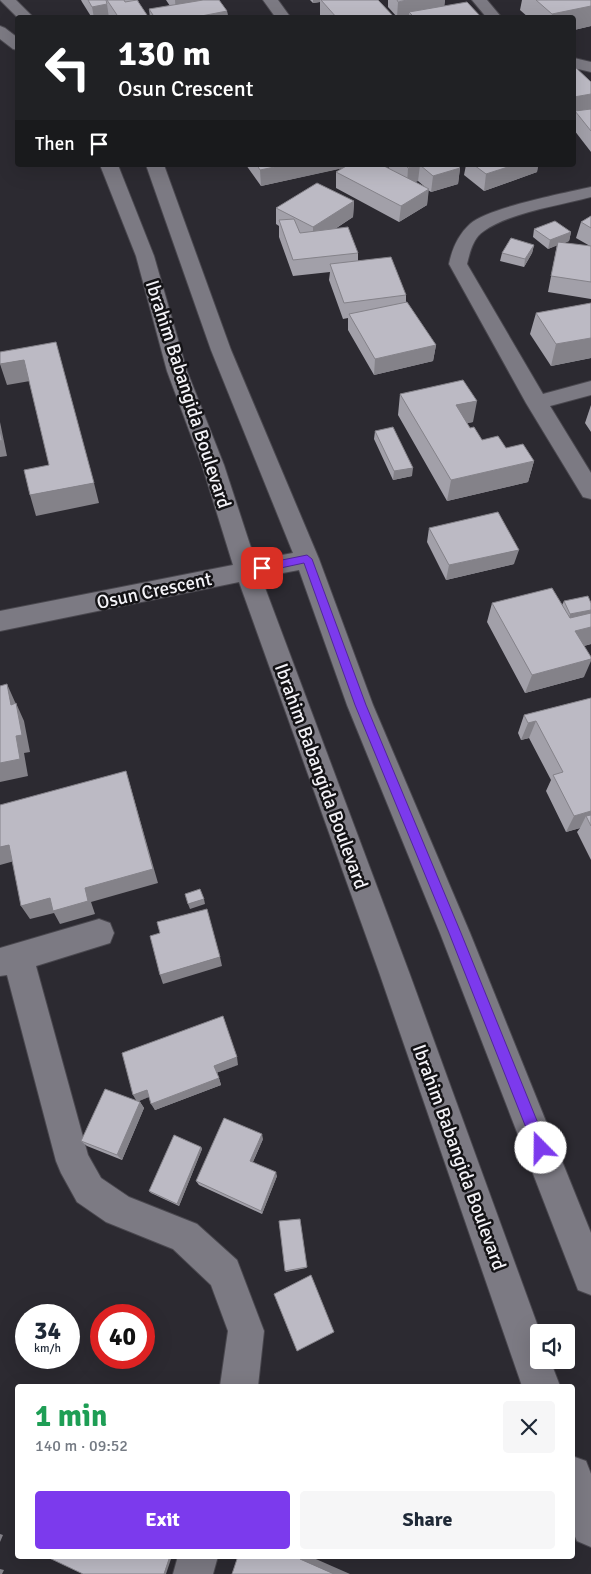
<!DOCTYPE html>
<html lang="en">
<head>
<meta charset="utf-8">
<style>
	:root { --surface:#fff; --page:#f6f6f7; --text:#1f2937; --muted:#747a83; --accent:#7c3aed }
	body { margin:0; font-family:Signika,sans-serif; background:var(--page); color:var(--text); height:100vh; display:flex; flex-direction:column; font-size:19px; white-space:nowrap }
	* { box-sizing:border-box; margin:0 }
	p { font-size:16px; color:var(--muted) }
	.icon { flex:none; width:28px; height:28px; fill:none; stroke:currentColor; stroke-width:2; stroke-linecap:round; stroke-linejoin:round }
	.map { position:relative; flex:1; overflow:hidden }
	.panel { position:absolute; left:15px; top:1384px; width:560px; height:175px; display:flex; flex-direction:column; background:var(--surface); border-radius:5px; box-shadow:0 5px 20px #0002 }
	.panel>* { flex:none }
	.hud { position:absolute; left:15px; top:15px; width:561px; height:152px; border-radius:5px; box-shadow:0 5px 20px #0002; background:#202124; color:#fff; overflow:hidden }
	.tools { position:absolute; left:530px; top:1324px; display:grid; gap:10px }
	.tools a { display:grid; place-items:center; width:45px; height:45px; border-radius:5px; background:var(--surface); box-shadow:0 5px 20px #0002; font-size:25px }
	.speed { position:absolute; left:15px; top:1304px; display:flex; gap:10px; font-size:25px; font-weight:700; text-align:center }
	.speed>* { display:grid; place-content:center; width:65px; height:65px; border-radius:50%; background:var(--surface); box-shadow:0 5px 20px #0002; line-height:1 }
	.speed small { font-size:12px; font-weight:400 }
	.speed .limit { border:8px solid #d22; background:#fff; color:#111 }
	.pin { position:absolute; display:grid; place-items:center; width:42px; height:42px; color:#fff; margin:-21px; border-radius:10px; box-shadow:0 2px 8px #0006 }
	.me { position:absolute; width:55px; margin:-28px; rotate:338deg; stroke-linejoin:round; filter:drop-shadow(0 0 4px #0008) }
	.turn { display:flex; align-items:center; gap:18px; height:105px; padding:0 20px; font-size:22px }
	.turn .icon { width:65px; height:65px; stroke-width:2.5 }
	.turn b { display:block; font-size:35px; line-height:42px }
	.then { display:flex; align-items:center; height:48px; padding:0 20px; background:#0003; gap:10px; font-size:19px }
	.round { display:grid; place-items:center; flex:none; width:52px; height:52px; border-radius:5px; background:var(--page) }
	.summary { display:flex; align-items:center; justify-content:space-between; height:85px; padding:0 20px }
	h1 { font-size:30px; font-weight:700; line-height:38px; color:#1e9e55 }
	.button { display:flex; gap:10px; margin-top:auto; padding:10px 20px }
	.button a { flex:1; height:58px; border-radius:5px; background:var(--accent); color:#fff; font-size:20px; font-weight:700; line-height:58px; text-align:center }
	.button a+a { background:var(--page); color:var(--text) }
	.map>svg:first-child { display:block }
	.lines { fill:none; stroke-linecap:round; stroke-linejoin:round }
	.minor-casing { stroke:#4a484f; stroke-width:2 }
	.minor { fill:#7c7a83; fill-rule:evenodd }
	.wall { fill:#a2a0a9; fill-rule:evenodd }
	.shaded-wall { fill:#848289 }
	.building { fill:#bcbac4; stroke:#848289 }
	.route { fill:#7c3aed; stroke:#51269a }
	.labels { text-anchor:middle; stroke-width:5; stroke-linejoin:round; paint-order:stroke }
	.street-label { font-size:19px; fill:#f4f3f8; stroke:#141316 }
</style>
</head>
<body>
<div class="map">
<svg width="591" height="1574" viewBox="0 0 591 1574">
	<rect width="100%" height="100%" fill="#2c2a31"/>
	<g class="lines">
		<g class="minor-casing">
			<path id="minor" d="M0 0H16L34 18H18Z
				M263 0H278L291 18H276Z
				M472 0H487L502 18H487Z
				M0 26 5 28 18 38V50L13 49 0 39Z
				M574 58 591 62V72L574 68Z
				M100 165H118L154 256 187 371 224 465 255 560 293 553 211 350 146 165H164L231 350 319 559 373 705 470 933 591 1233V1295L578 1290 573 1277 440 933 347 705 299 570 261 577 409 972 540 1332H539V1360H550L560 1386H522L379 972 239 582 0 631V611L233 565 202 465 167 371 136 256Z
				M591 187V197C561 205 509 213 484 231 473 238 470 252 467 264L543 394 591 381V395L550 406 591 473V499L583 497 526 403 449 264C452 249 458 235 470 224 487 208 565 193 591 187Z
				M99 919 110 923 114 933 110 943 36 966 88 1155 101 1178 129 1197 197 1224 237 1260 264 1331 258 1386H220L228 1331 211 1285 173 1249 106 1222 77 1202 61 1173 56 1161 7 975 0 976V948Z
				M572 1456 586 1461 591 1474V1547L577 1541 572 1530Z
				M178 1556H218L213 1574H173Z"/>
		</g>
		<use href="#minor" class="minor"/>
	</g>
	<path class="wall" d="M81 0H138L139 3 149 18H92L82 2Z
		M166 0H219L227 11 228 18H150L149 9 170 6Z
		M310 0H378L395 18H323L320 15V2L313 3Z
		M388 0H445L444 6 482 18H409V15L397 17 388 7Z
		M522 0H591V26L574 30V18H529L520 10Z
		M574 66 591 82V152L574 130Z
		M246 165H382L390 169 388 167V165H457L460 168 458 184 431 192 428 190 427 205 399 222 336 188V172L342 168 261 186ZM418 181 425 187 415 182Z
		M466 165H538L537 172 484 191 464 175Z
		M354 201 353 217 335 229 358 253V261L406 295V302L436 345 433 361 374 375 348 330V318L343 319 329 280 330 272 293 276 279 237V226L276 224V208Z
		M591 216V299L548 292 557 245 548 249 533 237 534 229 571 232 569 241 564 243 590 246 576 238 581 222Z
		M534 245 532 253 524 267 500 261 502 253Z
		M591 303V358L551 366 530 334 536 313Z
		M400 394 473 422 467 423 470 428 482 440 506 448 534 461 528 482 447 501 398 415Z
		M591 405V432L585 423Z
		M375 431 412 476 393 480 374 439Z
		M429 528 514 564 446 580 427 542Z
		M564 601 591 603V644L584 646V677L525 693 487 622 492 603 562 605Z
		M591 698V860L577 832 580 828 566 832 546 791 551 780 529 738 521 740 518 733 524 715Z
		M238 1065 217 1072 221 1085 155 1110 149 1097 138 1101 140 1102 144 1108 122 1160 87 1146 81 1141 137 1101Z
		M263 1139 253 1162 277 1176 262 1214 199 1185 196 1181Z
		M201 1147 202 1149 179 1206 151 1193 149 1191Z
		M279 1221 307 1267 306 1268 286 1272Z"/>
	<path class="shaded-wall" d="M175 0H214L176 13Z
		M313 0H320V2L313 3Z
		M407 0H445L444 9 409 12V15L397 17 398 2Z
		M591 0V26L574 30V18H551L552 14Z
		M107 4 109 18H94L92 7Z
		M227 11 228 18H191Z
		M591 94V114L575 111 574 117V97Z
		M284 165H353V166L261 186 260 170Z
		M420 165 418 181 407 184 408 168Z
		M514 165H538L537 172 484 191 486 174Z
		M460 168 458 184 431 192 433 176Z
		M429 189 427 205 399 222 401 206Z
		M354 201 353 217 313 243V227Z
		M571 232 569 241 548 249 550 240Z
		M534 245 532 253 524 267 525 259Z
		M591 338V358L551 366 556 344Z
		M436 345 433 361 374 375 375 359Z
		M24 360 30 381 7 385 0 364Z
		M477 401 473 422 452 426 456 405Z
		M0 422 7 456 0 457Z
		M534 461 528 482 447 501 451 480Z
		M413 468 412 476 393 480 394 471Z
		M94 483 99 503 36 516 30 495Z
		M519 550 514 564 446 580 449 565Z
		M591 610V616L568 622 570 614Z
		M591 627V644L568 650 575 631Z
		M591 659V661L584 677 525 693 532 675Z
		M7 684 15 702 19 722 11 705Z
		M16 703 24 721 30 752 24 753 28 776 0 782V763L16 736Z
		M536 721 529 738 521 740 528 723Z
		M126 771 158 883 91 902 95 914 60 924 54 913 30 919 21 906 85 888Z
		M591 811V824L586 816 580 828 566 832 574 816Z
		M9 845 18 860 0 865V847Z
		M204 899 205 904 190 909 188 904Z
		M220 957 222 966 163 984 160 975Z
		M237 1057 238 1065 216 1073 214 1066Z
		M219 1078 221 1085 155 1110 151 1104Z
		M147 1090 151 1096 137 1102 133 1095Z
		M140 1102 144 1108 122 1160 117 1155Z
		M262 1134 263 1139 251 1166 250 1161Z
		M201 1147 202 1149 179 1206 177 1204Z
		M276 1172 277 1176 262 1214 261 1211Z
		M0 1534 3 1535 0 1542Z
		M170 1556H172L166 1574H164Z
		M300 1556H309L350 1574H334L300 1559Z
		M0 1569 4 1570 2 1574H0Z"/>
	<path class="building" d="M88 0H106L107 4 92 7Z
		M107 0H124L125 2 137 0 149 18H119Z
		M203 0H219L227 11 191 18H155L149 9Z
		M321 0H378L395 18H337Z
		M397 0H407L398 2Z
		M536 0H591V6L552 14Z
		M467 2 482 18H415L409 12Z
		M574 66 591 82V94L574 97Z
		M591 109V131L575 111Z
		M257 165H284L260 170Z
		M348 165H382L429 189 401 206 336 172Z
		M405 165H419L408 168Z
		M420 165H457L460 168 433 176Z
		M474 165H514L486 174Z
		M317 183 354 201 313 227 276 208Z
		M591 216V228L581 222Z
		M294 219 300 233 348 227 358 253 293 260 279 220Z
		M555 221 571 232 550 240 534 229Z
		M511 238 534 245 525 259 502 253Z
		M558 242 591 246V282L551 276Z
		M391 257 406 295 344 303 330 264Z
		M407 302 436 345 375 359 349 314Z
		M591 303V338L556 344 536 313Z
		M56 342 94 483 30 495 24 470 49 465 24 360 0 364V352Z
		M463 380 477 401 456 405 470 428 474 427 482 440 498 436 506 448 523 444 534 461 451 480 400 394Z
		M393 427 413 468 394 471 375 431Z
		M0 430 2 440 0 441Z
		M498 512 519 550 449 565 429 528Z
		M552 588 570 618 591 613V627L575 631 591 657V659L532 675 492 603Z
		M588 596 591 603V610L570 614 564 601Z
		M7 684 11 705 16 703 22 735 16 736 20 759 0 763V686Z
		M591 698V811L574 816 553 775 563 772 536 721 528 723 524 715Z
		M126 771 153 869 85 888 88 901 53 911 50 898 21 906 9 845 0 847V805Z
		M591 815V826L586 816Z
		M200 889 204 899 188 904 185 894Z
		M207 909 220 957 160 975 150 936 160 933 157 922Z
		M223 1016 237 1057 214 1066 219 1078 151 1104 147 1090 133 1095 122 1053Z
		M105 1089 140 1102 117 1155 81 1141Z
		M224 1118 262 1134 250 1161 276 1172 261 1211 196 1181Z
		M174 1135 201 1147 177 1204 149 1191Z
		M300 1219 307 1267 285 1271 279 1221Z
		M311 1275 334 1332 297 1351 274 1294Z
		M45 1556H170L164 1574H83Z
		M238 1556H301L300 1559 334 1574H232Z"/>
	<path class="route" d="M307 555 312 559 366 705 461 933 548 1148 546 1153 541 1155 536 1153 534 1148 449 933 355 705 304 563 262 572 257 568 262 564Z"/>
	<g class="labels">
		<g class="street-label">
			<text transform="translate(189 394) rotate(72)" y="7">Ibrahim Babangida Boulevard</text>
			<text transform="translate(154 590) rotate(-12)" y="7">Osun Crescent</text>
			<text transform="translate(322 776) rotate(70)" y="7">Ibrahim Babangida Boulevard</text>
			<text transform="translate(460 1157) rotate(70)" y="7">Ibrahim Babangida Boulevard</text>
		</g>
	</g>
</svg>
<div class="tools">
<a><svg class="icon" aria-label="sound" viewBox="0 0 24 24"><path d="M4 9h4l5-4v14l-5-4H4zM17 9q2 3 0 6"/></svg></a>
</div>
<div class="speed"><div>34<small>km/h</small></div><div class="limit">40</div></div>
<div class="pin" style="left:262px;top:568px;background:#d93025"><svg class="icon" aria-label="arrive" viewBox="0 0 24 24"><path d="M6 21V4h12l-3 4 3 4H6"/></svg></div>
<svg class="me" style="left:541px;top:1148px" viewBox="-20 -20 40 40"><circle r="19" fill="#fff"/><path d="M0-13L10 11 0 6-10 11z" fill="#7c3aed"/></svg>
<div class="hud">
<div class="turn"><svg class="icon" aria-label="left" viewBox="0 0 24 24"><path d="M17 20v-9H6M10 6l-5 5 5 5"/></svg><div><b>130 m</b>Osun Crescent</div></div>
<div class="then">Then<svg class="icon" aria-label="arrive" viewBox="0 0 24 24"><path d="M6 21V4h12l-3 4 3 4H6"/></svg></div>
</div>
<section class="panel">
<div class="summary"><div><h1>1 min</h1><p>140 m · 09:52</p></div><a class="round"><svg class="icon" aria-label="close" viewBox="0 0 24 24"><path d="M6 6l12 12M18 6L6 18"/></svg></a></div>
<div class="button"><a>Exit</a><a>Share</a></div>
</section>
</div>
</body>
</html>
